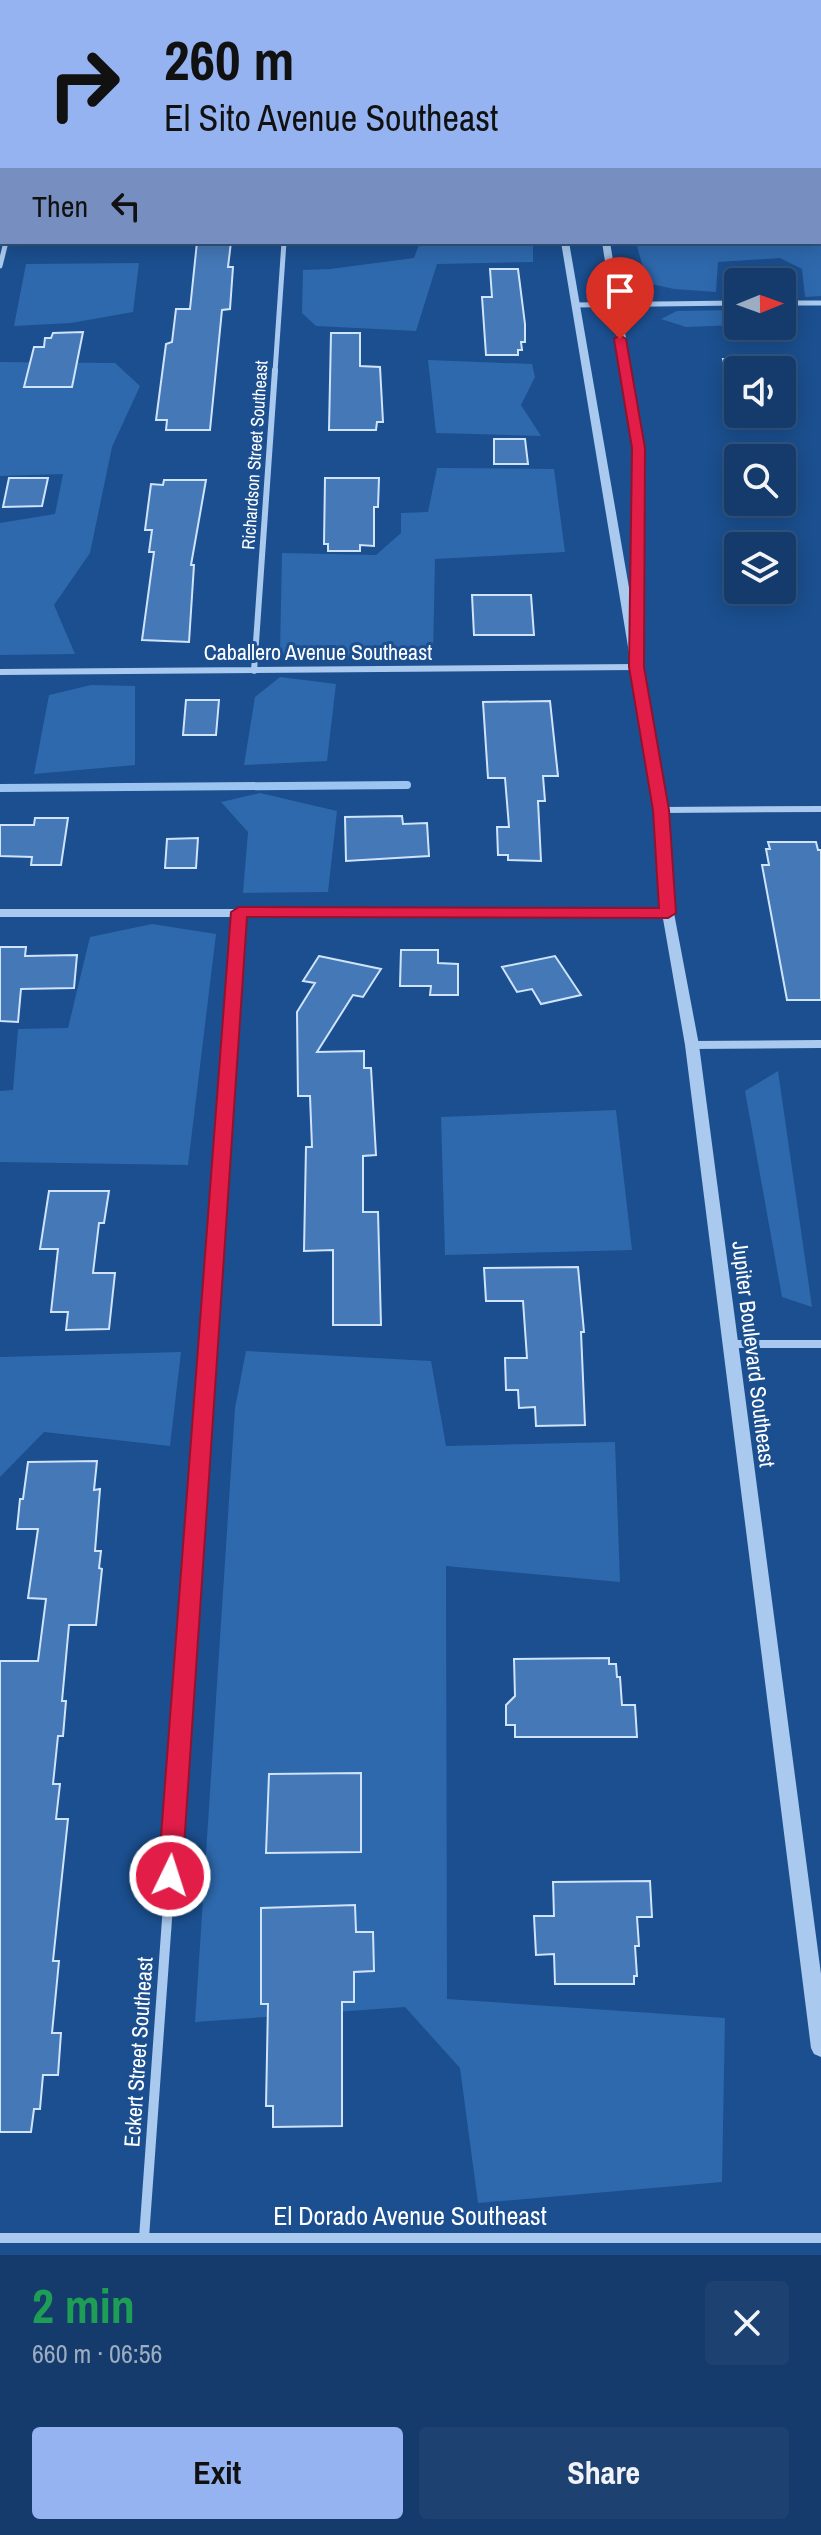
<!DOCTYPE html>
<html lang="en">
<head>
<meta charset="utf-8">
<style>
	:root { --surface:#143b6b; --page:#1d4271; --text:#f1f3f6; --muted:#9dadc1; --line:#33557e; --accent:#95b2f1 }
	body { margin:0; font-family:"Archivo Narrow",sans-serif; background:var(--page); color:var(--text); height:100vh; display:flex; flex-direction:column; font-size:30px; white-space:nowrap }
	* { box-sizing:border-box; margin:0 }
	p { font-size:26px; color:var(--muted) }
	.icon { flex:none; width:44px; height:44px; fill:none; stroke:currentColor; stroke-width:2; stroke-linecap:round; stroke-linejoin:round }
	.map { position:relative; height:2255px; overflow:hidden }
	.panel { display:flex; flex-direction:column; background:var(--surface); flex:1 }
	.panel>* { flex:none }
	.top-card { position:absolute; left:0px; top:0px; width:822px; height:244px; box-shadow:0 4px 20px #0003,0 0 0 2px var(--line); background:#95b2f1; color:#111; overflow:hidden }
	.needle { width:52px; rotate:89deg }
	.buttons { position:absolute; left:724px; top:268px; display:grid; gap:16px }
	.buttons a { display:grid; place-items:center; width:72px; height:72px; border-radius:8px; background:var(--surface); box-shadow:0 4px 20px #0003,0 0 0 2px var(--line); font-size:40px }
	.pin { position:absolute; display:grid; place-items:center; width:68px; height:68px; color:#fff; margin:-82px -34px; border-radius:50% 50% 50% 0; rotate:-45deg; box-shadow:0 0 8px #0007 }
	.pin .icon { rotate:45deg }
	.me { position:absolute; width:88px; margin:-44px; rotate:4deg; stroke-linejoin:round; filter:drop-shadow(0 0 6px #0008) }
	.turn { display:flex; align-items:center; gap:28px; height:168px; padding:0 32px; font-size:36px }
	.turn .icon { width:104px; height:104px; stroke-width:2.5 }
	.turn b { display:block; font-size:56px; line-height:68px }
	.then { display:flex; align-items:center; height:76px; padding:0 32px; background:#0003; gap:16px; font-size:30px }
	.round { display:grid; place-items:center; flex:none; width:84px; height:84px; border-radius:8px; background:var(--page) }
	.head { display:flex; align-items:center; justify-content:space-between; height:136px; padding:0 32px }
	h1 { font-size:48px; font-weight:800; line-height:60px; color:#1e9e55 }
	.cta { display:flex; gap:16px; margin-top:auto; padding:16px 32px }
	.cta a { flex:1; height:92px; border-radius:8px; background:var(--accent); color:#111; font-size:32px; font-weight:800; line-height:92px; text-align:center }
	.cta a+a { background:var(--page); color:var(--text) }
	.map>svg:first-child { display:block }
	.green { fill:#2e69ad }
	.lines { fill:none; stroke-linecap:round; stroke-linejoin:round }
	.stream { stroke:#9cc4f0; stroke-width:8 }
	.building { fill:#4478b7; stroke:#cfe3fa; stroke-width:2 }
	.minor-far3 { stroke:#a9c9ee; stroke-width:5 }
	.minor-far2 { stroke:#a9c9ee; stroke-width:6 }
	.minor-far1 { stroke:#a9c9ee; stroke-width:8 }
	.minor { stroke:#a9c9ee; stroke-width:10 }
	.tertiary { fill:#a9c9ee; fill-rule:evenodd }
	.route { fill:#e11d48; stroke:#92132f; stroke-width:2 }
	.labels { text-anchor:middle; stroke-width:6; stroke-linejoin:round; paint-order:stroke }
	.far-street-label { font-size:18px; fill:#fff; stroke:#1b4f8f }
	.street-label { font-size:22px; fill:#fff; stroke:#1b4f8f }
	.near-street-label { font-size:26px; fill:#fff; stroke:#1b4f8f }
</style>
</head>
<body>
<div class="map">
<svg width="821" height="2255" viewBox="0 0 821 2255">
	<rect width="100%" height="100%" fill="#1b4f8f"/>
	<path class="green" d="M821 195V296L805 297 802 269 780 258 718 262 716 292 674 289 647 283 636 242 695 246 820 242Z
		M420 242H533V262L437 264 416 331 316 326 302 313 303 270 330 269 414 258Z
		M139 263 133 312 71 323 14 326 26 264Z
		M738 310V325L686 327 661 319 677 311Z
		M428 360 532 364 535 377 521 405 541 436 436 433Z
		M0 362 115 363 140 386 112 447 90 553 54 605 75 654 0 655V523L55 514 63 474 0 476Z
		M437 468 554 469 565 552 435 559 433 656H298L280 653 282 553 376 555 401 533V513L428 512Z
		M280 677 336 684 327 761 244 765 255 697Z
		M91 685 135 686V765L34 774 49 695Z
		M260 793 337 811 328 892 243 893 248 832 221 802Z
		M152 924 216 934 188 1165 0 1162V1091L13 1090 18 1029 68 1028 90 937Z
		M778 1071 812 1307 782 1297 745 1091Z
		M616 1110 632 1250 445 1255 441 1117Z
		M246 1351 431 1361 446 1446 615 1442 620 1582 446 1566 447 1999 725 2018 722 2182 478 2203 460 2068 405 2007 195 2022 235 1408Z
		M181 1352 170 1446 44 1432 0 1477V1357Z"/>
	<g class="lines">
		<path class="stream" d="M0 788 407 785"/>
	</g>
	<path class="building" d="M197 242H231L228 267H233L230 309 222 310 210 430H166L167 420H156L166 344 172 342 176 309H190Z
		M490 269H518L525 324V342H521L522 350H518V355H486L482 297H492Z
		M83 332 72 387H24L34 347H44L45 338H51L53 333Z
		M331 333H360V366L380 367 383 422H377L376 430H329Z
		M723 359H777L780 370H738V414H769L773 429H740Z
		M494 439H525L528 464H494Z
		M9 478H48L42 506 3 507Z
		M325 478H379L378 507H374V546L360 545V551H328V544H324Z
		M164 480H206L191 565H194L189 642 142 640 154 552H149L152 530H145L151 484 163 485Z
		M472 595H531L534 635H474Z
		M186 700H219L216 735H183Z
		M550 701 558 776H543L545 801H538L541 861 508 860V855H498L497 827H509L505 778H488L483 702Z
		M402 816 403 824 427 823 429 856 346 861 345 817Z
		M35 818H68L61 865H31L32 857 0 856V825H34Z
		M198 838 196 868H165L167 839Z
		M768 842H816L818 850H821V1000H787L762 865H769L766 849H770Z
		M0 947H26L25 956 77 955 74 988 21 989 18 1022 0 1021Z
		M401 950H438V963L458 964V995H430L431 986H400Z
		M319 956 381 969 363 997 353 995 317 1052 364 1051V1068H371L376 1155 363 1156V1212H378L381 1325H333V1250L304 1251 306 1147H312L310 1096H298L297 1012 315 983 303 981Z
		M555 956 581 995 541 1004 532 989 517 992 502 967Z
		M49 1191H109L104 1223H99L93 1273H115L109 1329 66 1330 68 1312H51L58 1249H40Z
		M578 1267 584 1332H581L585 1425 536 1426 535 1407 519 1408 518 1390H506L505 1358H527L523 1301H486L484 1268Z
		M97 1461 94 1490 100 1489 95 1551H101L99 1568 102 1569 96 1625H69L62 1701H66L63 1736H58L53 1784H60L56 1819H68L53 1961H59L52 2033H61L58 2075H43L40 2109H34L31 2132H0V1661H38L46 1599 28 1598 38 1529H17L20 1499H23L28 1462Z
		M609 1658V1664H616L617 1677H620L622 1705H635L637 1737H515V1725H506V1705L515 1696 514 1659Z
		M361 1773V1852L266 1853 269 1774Z
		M650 1881 652 1917H637L639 1946H635L637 1976H634V1984H555L554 1954 536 1955 534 1916H554L553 1882Z
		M355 1905 356 1932H373L374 1971 354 1972V2002H342V2126L273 2127V2106H266L268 2004H261V1908Z"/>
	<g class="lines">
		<path class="minor-far3" d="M0 266 6 242
			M782 303H821
			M575 305 738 303
			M275 372 284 242"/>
		<path class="minor-far2" d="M254 671 275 370
			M0 672 636 667
			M661 810 821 809"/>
		<path class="minor-far1" d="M0 913H668
			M692 1045 821 1044
			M731 1344H821
			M199 1464 239 912"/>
		<path class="minor" d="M0 2238H821
			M144 2238 200 1462"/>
		<path class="tertiary" d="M529 0H537L538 2H530Z
			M565 0H573V2H565Z
			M820 79H821V83H820Z
			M561 242H569L632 605 634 448 602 242H610L644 448 643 627 636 630 667 810 674 913 699 1045 821 1974V2057L814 2054 811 2048 685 1045 662 913 655 810Z"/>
	</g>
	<path class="route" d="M620 335 626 339 645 448 644 667 669 810 676 913 668 918 247 917 182 1876 179 1883 170 1886 162 1883 158 1876 231 912 239 907 659 908 653 810 629 667 632 448 614 339Z"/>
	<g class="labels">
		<g class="far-street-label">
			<text transform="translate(255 455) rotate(-86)" y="6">Richardson Street Southeast</text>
		</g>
		<g class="street-label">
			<text x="318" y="660">Caballero Avenue Southeast</text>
			<text transform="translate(754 1354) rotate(83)" y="8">Jupiter Boulevard Southeast</text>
			<text transform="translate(138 2052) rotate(-86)" y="8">Eckert Street Southeast</text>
		</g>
		<g class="near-street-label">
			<text x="410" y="2225">El Dorado Avenue Southeast</text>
		</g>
	</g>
</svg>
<div class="buttons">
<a><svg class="needle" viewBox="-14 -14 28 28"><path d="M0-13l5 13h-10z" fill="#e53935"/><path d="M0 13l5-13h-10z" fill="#9dadc1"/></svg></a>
<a><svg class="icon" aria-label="sound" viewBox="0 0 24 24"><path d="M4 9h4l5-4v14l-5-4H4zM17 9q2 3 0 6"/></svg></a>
<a><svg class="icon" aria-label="search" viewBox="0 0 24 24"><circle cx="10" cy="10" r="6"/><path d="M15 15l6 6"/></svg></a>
<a><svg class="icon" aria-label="layers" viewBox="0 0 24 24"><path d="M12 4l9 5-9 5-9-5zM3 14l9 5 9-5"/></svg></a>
</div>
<div class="pin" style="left:620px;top:339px;background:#d93025"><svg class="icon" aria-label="arrive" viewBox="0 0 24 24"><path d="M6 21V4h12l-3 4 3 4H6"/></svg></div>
<svg class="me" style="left:170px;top:1876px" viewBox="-20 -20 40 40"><circle r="17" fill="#e11d48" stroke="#fff" stroke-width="3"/><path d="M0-11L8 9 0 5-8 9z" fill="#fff"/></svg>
<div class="top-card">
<div class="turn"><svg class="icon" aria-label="right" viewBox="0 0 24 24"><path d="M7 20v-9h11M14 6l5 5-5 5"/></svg><div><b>260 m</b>El Sito Avenue Southeast</div></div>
<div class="then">Then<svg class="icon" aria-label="left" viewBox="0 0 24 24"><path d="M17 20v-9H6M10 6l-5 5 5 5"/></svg></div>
</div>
</div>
<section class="panel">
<div class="head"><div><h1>2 min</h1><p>660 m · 06:56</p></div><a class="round"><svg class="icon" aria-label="close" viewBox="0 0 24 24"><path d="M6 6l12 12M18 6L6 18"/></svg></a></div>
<div class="cta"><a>Exit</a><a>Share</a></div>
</section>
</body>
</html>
